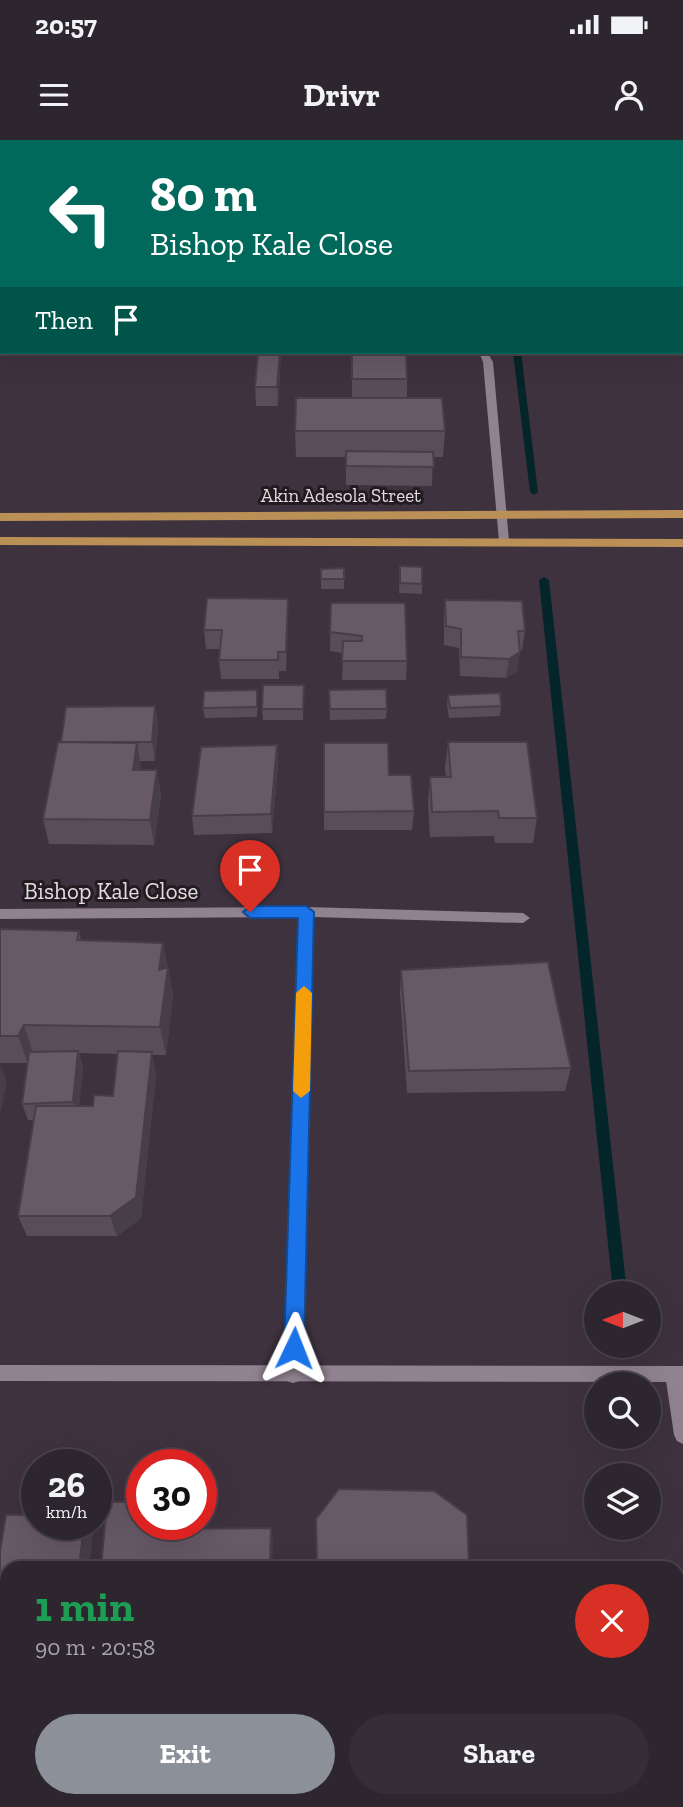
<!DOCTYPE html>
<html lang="en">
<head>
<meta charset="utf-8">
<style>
	:root { --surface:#2e262e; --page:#362e36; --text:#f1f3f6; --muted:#a7a5aa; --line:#49434a; --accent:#8c9099 }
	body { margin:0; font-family:"Zilla Slab",serif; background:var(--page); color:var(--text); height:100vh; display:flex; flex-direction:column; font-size:26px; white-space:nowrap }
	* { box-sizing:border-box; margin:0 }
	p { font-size:23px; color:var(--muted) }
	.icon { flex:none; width:38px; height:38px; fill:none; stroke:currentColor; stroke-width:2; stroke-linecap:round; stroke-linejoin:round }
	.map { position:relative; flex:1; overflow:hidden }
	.side { position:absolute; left:0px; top:1421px; width:684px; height:247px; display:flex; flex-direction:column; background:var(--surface); border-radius:21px 21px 0 0; box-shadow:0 7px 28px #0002,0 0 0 2px var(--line) }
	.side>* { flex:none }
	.top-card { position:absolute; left:0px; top:0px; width:684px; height:214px; box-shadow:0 7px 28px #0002,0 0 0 2px var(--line); background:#00695c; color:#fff; overflow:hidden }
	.needle { width:46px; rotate:270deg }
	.buttons { position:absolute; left:584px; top:1141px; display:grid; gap:14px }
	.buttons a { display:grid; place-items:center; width:77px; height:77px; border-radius:50%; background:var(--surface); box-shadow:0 7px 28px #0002,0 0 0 2px var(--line); font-size:35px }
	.speed { position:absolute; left:21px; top:1309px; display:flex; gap:14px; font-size:35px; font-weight:700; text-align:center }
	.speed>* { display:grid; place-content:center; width:91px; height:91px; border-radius:50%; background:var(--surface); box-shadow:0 7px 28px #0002,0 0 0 2px var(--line); line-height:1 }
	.speed small { font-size:18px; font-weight:400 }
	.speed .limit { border:10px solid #d22; background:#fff; color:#111 }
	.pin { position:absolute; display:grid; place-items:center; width:60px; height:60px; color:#fff; margin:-72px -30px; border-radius:50% 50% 50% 0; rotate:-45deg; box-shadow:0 0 7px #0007 }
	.pin .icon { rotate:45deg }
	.me { position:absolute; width:77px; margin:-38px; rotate:2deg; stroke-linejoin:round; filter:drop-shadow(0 0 5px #0008) }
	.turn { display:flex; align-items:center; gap:24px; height:147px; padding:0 35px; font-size:32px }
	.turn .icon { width:91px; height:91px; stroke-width:2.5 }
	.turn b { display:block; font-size:49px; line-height:60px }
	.then { display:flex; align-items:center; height:66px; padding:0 35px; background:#0003; gap:14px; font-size:26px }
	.round { display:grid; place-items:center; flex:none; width:74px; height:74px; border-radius:37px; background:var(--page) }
	.head { display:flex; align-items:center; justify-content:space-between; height:119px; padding:0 35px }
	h1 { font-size:42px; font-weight:700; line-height:52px; color:#1e9e55 }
	.action { display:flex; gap:14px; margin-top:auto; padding:14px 35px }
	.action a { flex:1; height:80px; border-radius:42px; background:var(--accent); color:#fff; font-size:28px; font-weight:700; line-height:80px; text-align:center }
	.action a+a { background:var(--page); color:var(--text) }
	.status { display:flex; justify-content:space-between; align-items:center; height:49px; padding:0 35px; background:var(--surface); direction:ltr }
	.status svg { height:19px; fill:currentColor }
	header { display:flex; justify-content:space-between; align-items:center; height:91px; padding:0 35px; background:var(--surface); font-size:32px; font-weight:700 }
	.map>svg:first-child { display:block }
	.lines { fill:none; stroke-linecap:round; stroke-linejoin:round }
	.stream { fill:#042529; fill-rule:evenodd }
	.minor { fill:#918290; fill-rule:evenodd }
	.tertiary { fill:#918290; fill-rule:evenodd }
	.primary { fill:#ba9057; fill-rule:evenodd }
	.wall { fill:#594d58; fill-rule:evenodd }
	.shaded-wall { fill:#483e47 }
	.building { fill:#675966; stroke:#483e47; stroke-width:2 }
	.route { fill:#1a73e8; stroke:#114b97; stroke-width:2 }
	.slow { fill:#f59e0b }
	.labels { text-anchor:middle; stroke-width:6; stroke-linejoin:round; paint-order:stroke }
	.far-street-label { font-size:19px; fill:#e2dbe2; stroke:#221c21 }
	.street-label { font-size:23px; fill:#e2dbe2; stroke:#221c21 }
</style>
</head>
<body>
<div class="status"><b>20:57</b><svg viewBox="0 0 49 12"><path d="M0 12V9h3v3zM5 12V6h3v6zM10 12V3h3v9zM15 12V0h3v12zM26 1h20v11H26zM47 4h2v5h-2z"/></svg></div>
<header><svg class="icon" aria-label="menu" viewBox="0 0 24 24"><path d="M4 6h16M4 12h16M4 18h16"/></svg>Drivr<svg class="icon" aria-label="person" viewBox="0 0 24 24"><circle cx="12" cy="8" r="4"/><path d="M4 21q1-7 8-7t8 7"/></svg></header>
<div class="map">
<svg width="683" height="1667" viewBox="0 0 683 1667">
	<rect width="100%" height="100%" fill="#3e323e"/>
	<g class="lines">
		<path class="stream" d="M492 0H498L499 2H493Z
			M0 186H2V190H0Z
			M513 212H521L538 352 534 355 530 352Z
			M544 437 549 440 627 1153 613 1152 539 440Z"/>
		<path class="minor" d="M173 0H181L172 2Z
			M478 0H486V2H478Z
			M682 19H683V23H682Z
			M306 767 523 773 530 778 523 783 313 777 302 1235 299 1241 293 1243 287 1241 284 1235 299 777 0 779V769Z
			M674 1226 680 1228 683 1237V1304L677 1301 674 1295 665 1234 668 1228Z"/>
		<path class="tertiary" d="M0 35H2V39H0Z
			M479 212H487L493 222 509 401 504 404 499 401 483 222Z
			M0 1225 683 1226V1242L0 1241Z"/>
		<path class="primary" d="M683 370V378L0 381V373Z
			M0 397 683 399V407L0 405Z"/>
	</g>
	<path class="wall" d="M0 0H7L6 2H2V15H0Z
		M377 0H457V2H377Z
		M513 0H542V2H514Z
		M593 0H683V13L682 2H591Z
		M0 56H2V101H0Z
		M281 212 278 266H256L255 247Z
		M352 212 407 239V257H352Z
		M295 291H445L443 317H433L432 346 346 345V317H296Z
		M400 426 422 444V454L399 453Z
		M344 428V449H321V429Z
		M445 460 525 491 522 510H520L517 531 506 538 460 536 459 508 444 505V479Z
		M331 463 407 521 406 540H342L343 513 330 511Z
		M288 478 286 531H279V539H221L219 520 220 509H206L204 490Z
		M304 545 303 580H263L262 569Z
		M329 550 387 569 386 579 330 580Z
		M448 555 501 566 500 576 449 578 447 565Z
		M258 560 257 577 205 578 203 568Z
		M155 566 158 584 155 621H140L141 630H157L161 655 154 705 49 704 43 679Z
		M448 602 537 678 533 703H495L494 696 430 697 428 663 430 637H446L445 628Z
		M324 603 414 671 412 690H324Z
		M277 605 278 624 272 693 194 695 192 676Z
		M0 789 79 791 81 800 163 803 173 855 166 915H152L156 934 141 1078 117 1096H27L18 1076 34 980H28L22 964 28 923H0ZM79 913 118 914 113 956 93 966H79L83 928Z
		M401 830 571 928 565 951 407 953 400 854Z
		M93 1389 89 1428H7V1602H0V1411Z"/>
	<path class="shaded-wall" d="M531 0H542V2H531Z
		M280 212H281L278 266 277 247Z
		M288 459V478L286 531V512Z
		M520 512 517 531 506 538 509 519Z
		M155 566 158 584 155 621 152 602Z
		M137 603 141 629 138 655 133 630Z
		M277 605 278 624 272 693 271 674Z
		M157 630 161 655 154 705 150 680Z
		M163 803 173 855 166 915 160 887 159 830Z
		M24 885 33 913 28 923 18 896Z
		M78 911 83 928 78 979 73 962Z
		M152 912 156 934 141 1078 117 1096 110 1076Z
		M1 925 7 942 0 975V929Z
		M84 1384H90L93 1389 89 1428H79Z
		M271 1388 273 1401 272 1428H270Z"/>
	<path class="building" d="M308 0H345V2H308Z
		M377 0H433V2H377Z
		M558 0H581L589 2H556Z
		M593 0H658L656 2H591Z
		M0 56H2V83H0Z
		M258 212H280L277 247H255Z
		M352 212H406L407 239H352Z
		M296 258H442L445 291H295Z
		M346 311 433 312 434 327 346 326Z
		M400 426 422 427V444L400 443Z
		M344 428V439H321V429Z
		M207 458 288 459 286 512H278V520H219L222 490H204Z
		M445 460 522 461 525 491H518L520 512 509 519 461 517V489L446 486Z
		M331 463H405L407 521H342L343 501H362V496L330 492Z
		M263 545H304L303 569H262Z
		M386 549 387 569H330L329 550Z
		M257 550V567L203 568 204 551Z
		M500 553 501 566 450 568 448 555Z
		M155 566 152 602H61L66 567Z
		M58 602 137 603 133 630H157L150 680 43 679Z
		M448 602H527L537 678H499L498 671 432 672 430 637H451Z
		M324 603H388L389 635H411L414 671 324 672Z
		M277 605 271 674 192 676 201 607Z
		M0 789 79 791 77 800 163 803 159 830 168 827 160 887 24 885 18 896H0Z
		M548 822 571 928 409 931 401 830Z
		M78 911 73 962 22 964 29 912Z
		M118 911 152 912 136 1057 110 1076H18L36 966H93L94 955 113 956Z
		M339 1349 434 1351 467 1375 469 1428H317L316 1379Z
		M107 1362H142V1384H175V1389L271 1388 270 1428H101Z
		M6 1375H37V1384H84L79 1428H7V1595H0V1411Z"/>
	<path class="route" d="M250 766H306L314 772 304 1208 301 1215 294 1217 287 1215 284 1208 298 778H250L243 772Z"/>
	<path class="slow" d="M304 846 312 853 310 951 301 958 293 951 296 853Z"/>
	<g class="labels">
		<g class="far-street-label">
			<text x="341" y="362">Akin Adesola Street</text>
		</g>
		<g class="street-label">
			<text x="111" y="759">Bishop Kale Close</text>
		</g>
	</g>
</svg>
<div class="buttons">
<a><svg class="needle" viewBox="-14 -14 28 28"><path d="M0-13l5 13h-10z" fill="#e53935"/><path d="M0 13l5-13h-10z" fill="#a7a5aa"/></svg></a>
<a><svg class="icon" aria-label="search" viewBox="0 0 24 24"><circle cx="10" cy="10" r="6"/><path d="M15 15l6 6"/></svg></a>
<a><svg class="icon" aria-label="layers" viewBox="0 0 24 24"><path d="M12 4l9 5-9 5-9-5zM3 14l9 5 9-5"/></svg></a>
</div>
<div class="speed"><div>26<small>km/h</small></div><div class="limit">30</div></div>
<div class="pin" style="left:250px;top:772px;background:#d93025"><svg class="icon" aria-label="arrive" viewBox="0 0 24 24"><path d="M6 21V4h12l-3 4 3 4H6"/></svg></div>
<svg class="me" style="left:294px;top:1208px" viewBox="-20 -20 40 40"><path d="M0-17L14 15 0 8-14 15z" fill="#1a73e8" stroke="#fff" stroke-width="4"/></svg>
<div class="top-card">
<div class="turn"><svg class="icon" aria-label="left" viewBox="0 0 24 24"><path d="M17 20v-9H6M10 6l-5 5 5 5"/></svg><div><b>80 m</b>Bishop Kale Close</div></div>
<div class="then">Then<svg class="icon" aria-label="arrive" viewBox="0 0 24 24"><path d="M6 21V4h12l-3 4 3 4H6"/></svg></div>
</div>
<section class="side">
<div class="head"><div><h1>1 min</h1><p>90 m · 20:58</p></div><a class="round" style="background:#d93025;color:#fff"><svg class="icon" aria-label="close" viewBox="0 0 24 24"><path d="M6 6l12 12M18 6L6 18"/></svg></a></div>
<div class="action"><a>Exit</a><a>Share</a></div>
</section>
</div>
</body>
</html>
